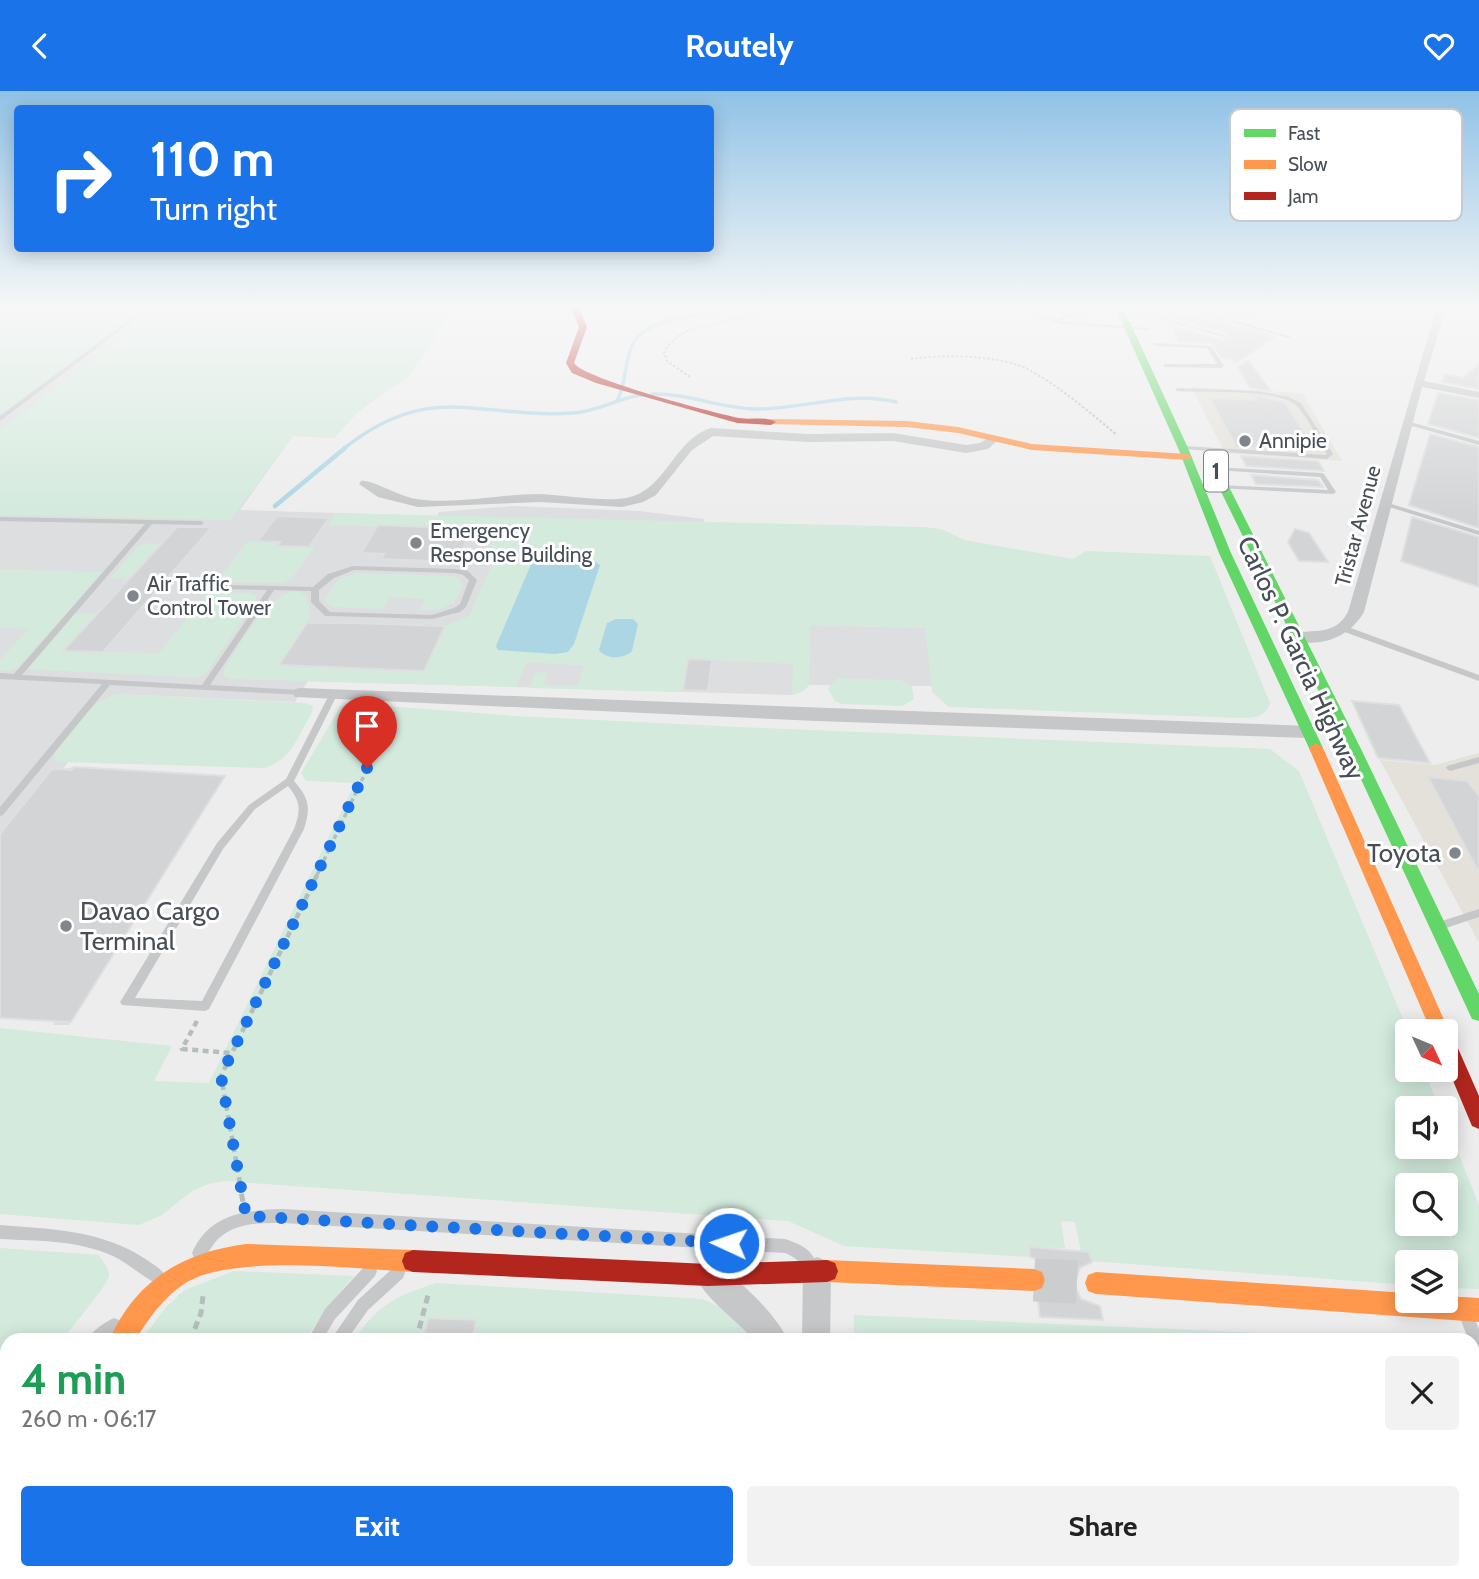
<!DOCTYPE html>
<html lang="en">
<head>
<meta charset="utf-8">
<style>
	:root { --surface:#fff; --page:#f2f2f2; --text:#222; --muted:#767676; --accent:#1a73e8 }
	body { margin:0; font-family:Cabin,sans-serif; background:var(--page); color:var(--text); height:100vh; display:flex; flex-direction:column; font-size:26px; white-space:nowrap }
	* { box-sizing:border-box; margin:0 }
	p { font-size:23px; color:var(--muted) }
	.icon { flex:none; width:38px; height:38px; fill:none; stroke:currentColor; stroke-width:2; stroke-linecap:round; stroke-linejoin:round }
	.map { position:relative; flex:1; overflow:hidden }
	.sheet { position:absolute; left:0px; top:1242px; width:1480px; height:247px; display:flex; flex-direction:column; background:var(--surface); border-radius:21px 21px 0 0; box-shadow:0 4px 18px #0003 }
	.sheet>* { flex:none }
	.guide { position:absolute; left:14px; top:14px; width:700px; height:147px; border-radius:7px; box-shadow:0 4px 18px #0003; background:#1a73e8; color:#fff; overflow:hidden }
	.needle { width:46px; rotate:134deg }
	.buttons { position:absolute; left:1395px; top:928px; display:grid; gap:14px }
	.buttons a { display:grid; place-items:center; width:63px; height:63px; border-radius:7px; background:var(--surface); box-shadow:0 4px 18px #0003; font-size:35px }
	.pin { position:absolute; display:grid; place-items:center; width:60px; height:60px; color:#fff; margin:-72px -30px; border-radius:50% 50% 50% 0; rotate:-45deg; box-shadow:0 0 7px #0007 }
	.pin .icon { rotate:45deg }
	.me { position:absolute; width:77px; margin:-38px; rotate:273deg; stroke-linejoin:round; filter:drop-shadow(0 0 5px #0008) }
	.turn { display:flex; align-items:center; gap:24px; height:147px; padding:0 21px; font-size:32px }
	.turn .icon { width:91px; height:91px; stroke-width:2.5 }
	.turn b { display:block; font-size:49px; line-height:60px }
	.round { display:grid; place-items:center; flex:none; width:74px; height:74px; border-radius:7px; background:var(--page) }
	.overview { display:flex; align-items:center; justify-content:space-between; height:119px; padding:0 21px }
	h1 { font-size:42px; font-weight:700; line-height:52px; color:#1e9e55 }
	.cta { display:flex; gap:14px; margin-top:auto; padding:14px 21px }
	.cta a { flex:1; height:80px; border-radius:7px; background:var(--accent); color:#fff; font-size:28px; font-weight:700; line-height:80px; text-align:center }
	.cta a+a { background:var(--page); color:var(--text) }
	header { display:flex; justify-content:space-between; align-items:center; height:91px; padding:0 21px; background:var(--accent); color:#fff; font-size:32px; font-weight:700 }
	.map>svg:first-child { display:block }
	.commercial { fill:#e3e1da }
	.airport { fill:#dddee0 }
	.green { fill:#d3eadd; fill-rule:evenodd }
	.water { fill:#acd6e4 }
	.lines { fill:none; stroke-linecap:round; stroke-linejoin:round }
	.stream-far1 { stroke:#acd6e4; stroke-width:3.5 }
	.stream { stroke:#acd6e4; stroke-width:4.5 }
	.building { fill:#d3d4d6; stroke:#dedfe0; stroke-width:2 }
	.secondary-tunnel { stroke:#cccdcf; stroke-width:43; stroke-dasharray:43 21; stroke-linecap:butt }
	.path-far3 { stroke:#b5bebc; stroke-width:2; stroke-dasharray:2.5 2; stroke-linecap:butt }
	.path-far2 { stroke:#b5bebc; stroke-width:3.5; stroke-dasharray:4.5 3.5; stroke-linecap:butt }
	.path-far1 { stroke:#b5bebc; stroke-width:4.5; stroke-dasharray:6 4.5; stroke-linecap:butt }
	.path { stroke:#b5bebc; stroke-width:5; stroke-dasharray:8 5; stroke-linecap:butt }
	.lane { fill:#c5c7c8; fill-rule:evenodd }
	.street { fill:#c5c7c8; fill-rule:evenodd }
	.fast { fill:#63d668; fill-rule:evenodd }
	.slow { fill:#ff974d; fill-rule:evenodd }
	.jam { fill:#b3261e; fill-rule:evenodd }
	.route { stroke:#1a73e8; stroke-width:12; stroke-dasharray:0 21.6 }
	.poi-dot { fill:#81868c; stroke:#fff; stroke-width:2.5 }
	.labels { text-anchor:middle; stroke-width:6; stroke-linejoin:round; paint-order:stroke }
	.far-poi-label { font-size:21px; fill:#474e57; stroke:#fff; text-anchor:start }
	.far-street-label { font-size:21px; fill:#474e57; stroke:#fff }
	.shield { fill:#fff; stroke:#7e8389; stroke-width:2 }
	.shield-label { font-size:24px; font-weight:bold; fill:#474e57 }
	.street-label { font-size:26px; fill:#474e57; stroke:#fff }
	.poi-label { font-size:26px; fill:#474e57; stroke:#fff; text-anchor:end }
	.key { fill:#fff; stroke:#c8cacd; stroke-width:2 }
	.key-label { font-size:19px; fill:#474e57 }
</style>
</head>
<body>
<header><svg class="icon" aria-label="back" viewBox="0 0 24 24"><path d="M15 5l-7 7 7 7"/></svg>Routely<svg class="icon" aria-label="heart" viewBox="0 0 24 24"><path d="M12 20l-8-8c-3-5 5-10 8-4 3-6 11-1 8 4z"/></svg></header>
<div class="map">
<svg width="1479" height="1488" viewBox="0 0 1479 1488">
	<rect width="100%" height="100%" fill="#ededed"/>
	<path class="commercial" d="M1191 296 1302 302 1342 370 1225 362Z
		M1479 662V850H1478L1380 669 1435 674Z"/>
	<path class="airport" d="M0 214H457L405 290 390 297 357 322 334 347 293 345 240 419 437 425 439 421 512 415 639 420 704 428 688 568 809 572 810 534 925 537 933 595 809 594 803 600 792 604 308 590 295 611 117 603 63 678 74 676 225 685 69 934H53L55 930 0 927Z"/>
	<path class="green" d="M0 214H147L0 324Z
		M164 214H457L405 290 390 297 357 322 334 347 293 345 230 429 0 424V339Z
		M336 422 923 436 941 438 964 449 1073 468 1086 460 1210 465 1270 612C1265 627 1254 627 1239 627L949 616 932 601 925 537 810 534 809 594 803 600 792 604 793 573 689 568 682 601 530 597 534 582 548 581 544 594 578 595 584 575 527 571 516 596 229 588 223 583 224 578C236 560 278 483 305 504 310 508 308 519 311 525L280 574 423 580 445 535 469 525 492 473 484 472 496 440 328 434Z
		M248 450 277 451 276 456 315 457 291 488 284 492 216 491Z
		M148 452 162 453 129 488 110 487 138 455Z
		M0 478 103 481 19 575 10 580 0 579V569L28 538 0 537Z
		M357 482 451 485 458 487 463 494 454 512 438 519H420L425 508 390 506 383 518 333 516 327 513 325 508 339 488Z
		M208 501 250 502 256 505V510L207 581 198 587 26 578 74 523 98 522 64 560 159 562Z
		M837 587 900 589 912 595 914 608 902 615 842 613 835 610 828 598Z
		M117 603 305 612 313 615 312 621C298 645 292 669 264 677L59 671 54 668 55 662C73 640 88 610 117 603Z
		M359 613 515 625 739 636 1270 658 1299 680 1408 940 1407 978H1424L1439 1017H1407V1055H1446V1032L1479 1114V1198L1446 1197V1171H1407V1194L1091 1170 1089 1161H1081L1075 1131 1061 1130 1065 1157 1029 1156 1030 1166 844 1155 788 1130 223 1090 208 1093 192 1100 162 1124 139 1134 0 1123V937L172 955 154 990 209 992 355 692 306 690 301 682 341 615ZM1407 1094H1446V1132H1407Z
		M0 1157 99 1164C103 1171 109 1177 109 1185 108 1194 71 1236 63 1249L7 1250V1316L0 1321Z
		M234 1180 354 1185 325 1219 305 1249 140 1250 167 1215 185 1199Z
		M436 1192 702 1208 720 1216 759 1250H353C379 1213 394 1206 436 1192Z
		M854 1224 1417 1249 854 1250Z
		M856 1482H992L993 1488H856Z"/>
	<path class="water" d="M544 466 592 469 600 474 574 553 568 561 555 563 498 559 496 555 532 471Z
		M616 528H633L638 533 632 560C624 568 607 569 599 559L607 532Z"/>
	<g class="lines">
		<path class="stream-far1" d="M652 303C687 302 719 317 755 318 801 319 850 299 896 311
			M618 308C627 290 624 267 634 251 652 222 716 224 746 214
			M342 359C430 288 476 328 573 322 597 321 618 307 641 304"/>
		<path class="stream" d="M275 415 345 357"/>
	</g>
	<path class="building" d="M1232 214 1256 223 1241 228 1194 215Z
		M1184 220 1275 246 1236 272 1233 268 1222 267 1211 252 1179 251 1171 234 1222 249 1229 246 1228 242 1172 227Z
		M1248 269 1271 300 1250 297 1238 276Z
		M1479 273V298L1442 291 1445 283 1463 287Z
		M1438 302 1479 309V347L1428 333Z
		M1255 305 1285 311 1316 360 1236 356 1210 307 1257 309Z
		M1430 343 1479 356V437L1409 414Z
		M1241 365 1318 370 1324 380 1246 375Z
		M1251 384 1318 389 1323 396 1256 393Z
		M277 425 329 427 309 456 277 455 280 451 258 450Z
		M1412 426 1479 446V496L1401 470Z
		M378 434 453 437 451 442H470L456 471 381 468 384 463 361 462Z
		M177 436H212L103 561 63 560Z
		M1295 438 1309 442 1328 471 1299 470 1288 451Z
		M307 532H352L445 535 424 580 279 574Z
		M688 568 712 569 708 600 683 599Z
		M1352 610 1399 614 1430 672 1378 667Z
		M74 676 225 685 71 931 0 927V743L52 678 72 679Z
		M1428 686 1467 690 1479 705V782Z
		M1029 1156 1089 1161 1092 1171 1080 1177 1074 1193 1081 1208 1100 1215 1103 1229 1040 1226 1038 1210 1050 1204 1056 1188 1049 1173 1030 1166Z
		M428 1227 476 1229 472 1250H423Z"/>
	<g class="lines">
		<path class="secondary-tunnel" d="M1034 1189 1096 1192"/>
		<path class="path-far3" d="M911 268C941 263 1003 264 1029 279 1061 296 1089 321 1117 344
			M690 286 667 270 664 262C683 224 737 239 767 214"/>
		<path class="path-far2" d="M317 784 394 621"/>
		<path class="path-far1" d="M197 930 182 958 231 962
			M240 1092 221 985 318 782"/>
		<path class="path" d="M239 1090 243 1111
			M190 1250 201 1222 203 1205
			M416 1250 429 1200
			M571 1488 573 1482"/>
		<path class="lane" d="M149 214H154L0 330V325Z
			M1014 214H1021L1054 229 1064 225 1041 214H1047L1068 224 1085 219 1087 214H1091L1089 221 1058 230 1148 237 1150 238 1148 239 1058 233Z
			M1173 214H1181L1292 246 1288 247Z
			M1121 220H1139L1227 245 1223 246 1139 222H1119Z
			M1153 252 1211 255 1224 275 1221 277 1164 276V274L1166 273H1217L1207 257 1155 255 1152 253Z
			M1178 297 1257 300 1289 306 1301 312 1333 363 1327 368 1182 358V356L1184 355 1325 364 1327 363C1318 348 1310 330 1298 316 1281 296 1203 303 1176 300V298Z
			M1407 330 1479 350V354L1405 333 1404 332Z
			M1216 376 1322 382 1324 383 1336 401 1333 403 1197 396V394L1199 393 1328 399 1320 386 1214 379V377Z
			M1385 411 1479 440V444L1383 414V412Z
			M0 426 201 430 204 432 201 434 152 433 22 584 202 594 267 499 182 497V493H185L313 496 328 483 353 475 456 478 468 480 477 489 466 516 460 521 432 528 328 525H325L311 511V500L274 499 210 594 301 599 304 600 305 602 304 604 110 594 3 724 0 725V716L102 593 0 588V582L14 583 145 433 0 430ZM354 479 456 482 463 484 469 489 460 513 454 517 432 524 330 521 319 510V499L334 487Z
			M1342 536H1348L1479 584V590L1342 540Z
			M333 601 337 604 294 690C309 707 311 716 304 738L209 918 205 920 122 914 120 911 122 908 217 752 249 714 286 688 329 604ZM288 695C301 711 301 719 294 738L202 910 135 907 223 758 255 718Z
			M1479 666V672L1450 680 1446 677 1447 675Z
			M1479 818V826L1443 838 1439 837 1438 834 1439 831Z
			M283 1118 785 1148C797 1152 809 1156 815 1169L813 1174 808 1176C799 1172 794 1165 785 1162L283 1132C260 1132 236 1131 218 1148 211 1155 208 1165 199 1169L194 1167 192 1162C209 1123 245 1119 283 1118Z
			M0 1134C51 1138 103 1139 147 1169 154 1174 163 1179 167 1187L165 1192 160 1194C143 1187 130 1173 113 1165 78 1149 38 1150 0 1148Z
			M370 1173 375 1175 377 1180 375 1185 335 1228 322 1250H307L325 1218 365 1175Z
			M398 1175 403 1177 405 1182 403 1187 368 1219 346 1250H330L358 1209 393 1177Z
			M1467 1220 1472 1222 1479 1238V1262L1474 1260V1250H1469L1460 1227 1462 1222Z
			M114 1227 119 1229 121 1234C114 1250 102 1250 87 1250 91 1240 105 1231 114 1227Z
			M7 1397V1422L6 1425 0 1427V1402L1 1399Z
			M142 1482H158L156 1488H140Z
			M237 1482H253L252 1488H236Z"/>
		<path class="street" d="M1402 214 1437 217 1447 214 1424 290 1479 301V307L1422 296 1364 521C1349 547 1320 557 1291 549L1288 546 1291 543C1314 537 1334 546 1348 521L1435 222Z
			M711 337 808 343 893 342 966 354 980 352 993 344 999 348 988 358 966 362 893 350 808 351 713 345 692 359 656 404 643 411 622 416 540 411 418 416 378 406 359 393 361 390C371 388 400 406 416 408 456 414 499 403 540 403 565 404 603 411 626 407 666 400 673 349 711 337Z
			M301 597 1309 635 1318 641 1309 647 817 630 295 606 293 602 295 598Z
			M817 1166 827 1170 831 1180 830 1250H802L803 1180 807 1170Z
			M710 1172C735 1182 778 1225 788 1250H755C738 1230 705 1208 696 1186L700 1176Z
			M772 1482H829V1488H772Z"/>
		<path class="fast" d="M1114 214H1122L1188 357 1231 462 1323 657 1321 661H1311L1309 657 1219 462 1178 357Z
			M1208 370 1217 372 1361 658 1479 903V930L1472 928 1347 658 1207 372Z"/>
		<path class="slow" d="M771 328 907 330 958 336 1032 353 1187 363 1192 366 1187 369 1032 359 958 342 907 336 768 333V329Z
			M1316 652 1323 657 1449 940 1447 946 1446 940H1431L1309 657Z
			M246 1153 413 1159 421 1162 424 1170 421 1178 413 1181C356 1178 231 1162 184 1193 163 1207 148 1228 135 1250H109C135 1189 184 1161 246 1153Z
			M827 1169 1034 1178 1042 1181 1045 1189 1042 1197 1034 1200 827 1191 819 1188 816 1180 819 1172Z
			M1096 1181 1407 1202V1209H1446V1205L1479 1207V1231L1096 1203 1088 1200 1085 1192 1088 1184Z"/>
		<path class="jam" d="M570 214H578L587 236 574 272C584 288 714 322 739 327 751 329 766 325 776 331L771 334 737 332 596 292 572 282 566 272 579 236Z
			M1446 943 1453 946 1479 1005V1038L1472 1035 1446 973Z
			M413 1159 708 1173 827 1169 835 1172 838 1180 835 1188 827 1191 708 1195 413 1181 405 1178 402 1170 405 1162Z
			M7 1471V1482H27L26 1488H0Z"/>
	</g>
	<linearGradient id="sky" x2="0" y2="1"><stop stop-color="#90c2e6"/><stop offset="0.51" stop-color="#f7f7f7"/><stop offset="1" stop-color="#f7f7f7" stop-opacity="0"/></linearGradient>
	<rect width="1479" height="423" fill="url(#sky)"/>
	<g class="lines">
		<path class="route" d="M367 677 221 985 246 1125 729 1152"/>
	</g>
	<g class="poi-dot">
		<circle cx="1245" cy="350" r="7"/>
		<circle cx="416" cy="452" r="7"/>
		<circle cx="133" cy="505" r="7"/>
		<circle cx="1455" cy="762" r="7"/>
		<circle cx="66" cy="835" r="7"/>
	</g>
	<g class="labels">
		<g class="far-poi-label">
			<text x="1259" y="357">Annipie</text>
			<text x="430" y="447">Emergency<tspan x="430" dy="24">Response Building</tspan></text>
			<text x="147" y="500">Air Traffic<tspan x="147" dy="24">Control Tower</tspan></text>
		</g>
		<g class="far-street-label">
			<text transform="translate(1358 435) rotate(-75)" y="7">Tristar Avenue</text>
		</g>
		<rect class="shield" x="1204" y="359.5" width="24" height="41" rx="5"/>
		<g class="shield-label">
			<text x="1216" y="388">1</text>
		</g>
		<g class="street-label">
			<text transform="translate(1301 567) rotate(65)" y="9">Carlos P. Garcia Highway</text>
		</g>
		<g class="poi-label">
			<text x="1441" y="771">Toyota</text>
			<text x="80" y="829" text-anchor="start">Davao Cargo<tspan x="80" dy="30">Terminal</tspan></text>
		</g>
	</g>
	<rect x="1230" y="18" width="232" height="112" rx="10" class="key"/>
	<rect x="1244" y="38" width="32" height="8" fill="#63d668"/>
	<rect x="1244" y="69" width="32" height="9" fill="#ff974d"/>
	<rect x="1244" y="101" width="32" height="8" fill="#b3261e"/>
	<g class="key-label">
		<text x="1288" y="49">Fast</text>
		<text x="1288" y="80">Slow</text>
		<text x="1288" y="112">Jam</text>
	</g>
</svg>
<div class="buttons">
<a><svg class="needle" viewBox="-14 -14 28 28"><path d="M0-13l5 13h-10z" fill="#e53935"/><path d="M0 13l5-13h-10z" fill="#767676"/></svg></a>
<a><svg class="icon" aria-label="sound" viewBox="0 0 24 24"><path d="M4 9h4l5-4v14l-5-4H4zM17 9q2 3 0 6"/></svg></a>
<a><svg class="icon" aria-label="search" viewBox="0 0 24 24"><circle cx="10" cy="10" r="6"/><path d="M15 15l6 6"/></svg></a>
<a><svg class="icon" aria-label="layers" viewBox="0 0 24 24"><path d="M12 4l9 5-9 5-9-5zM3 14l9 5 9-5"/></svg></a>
</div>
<div class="pin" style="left:367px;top:677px;background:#d93025"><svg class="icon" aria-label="arrive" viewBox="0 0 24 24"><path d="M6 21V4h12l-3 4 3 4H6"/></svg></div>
<svg class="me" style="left:729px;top:1152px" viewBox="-20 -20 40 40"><circle r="17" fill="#1a73e8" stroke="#fff" stroke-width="3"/><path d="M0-11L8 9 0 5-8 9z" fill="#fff"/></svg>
<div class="guide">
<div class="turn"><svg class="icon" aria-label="right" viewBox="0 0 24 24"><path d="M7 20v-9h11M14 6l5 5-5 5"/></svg><div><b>110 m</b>Turn right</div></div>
</div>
<section class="sheet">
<div class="overview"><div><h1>4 min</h1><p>260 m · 06:17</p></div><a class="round"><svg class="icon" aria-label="close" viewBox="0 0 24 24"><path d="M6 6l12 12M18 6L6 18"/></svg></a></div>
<div class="cta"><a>Exit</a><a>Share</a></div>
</section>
</div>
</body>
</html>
